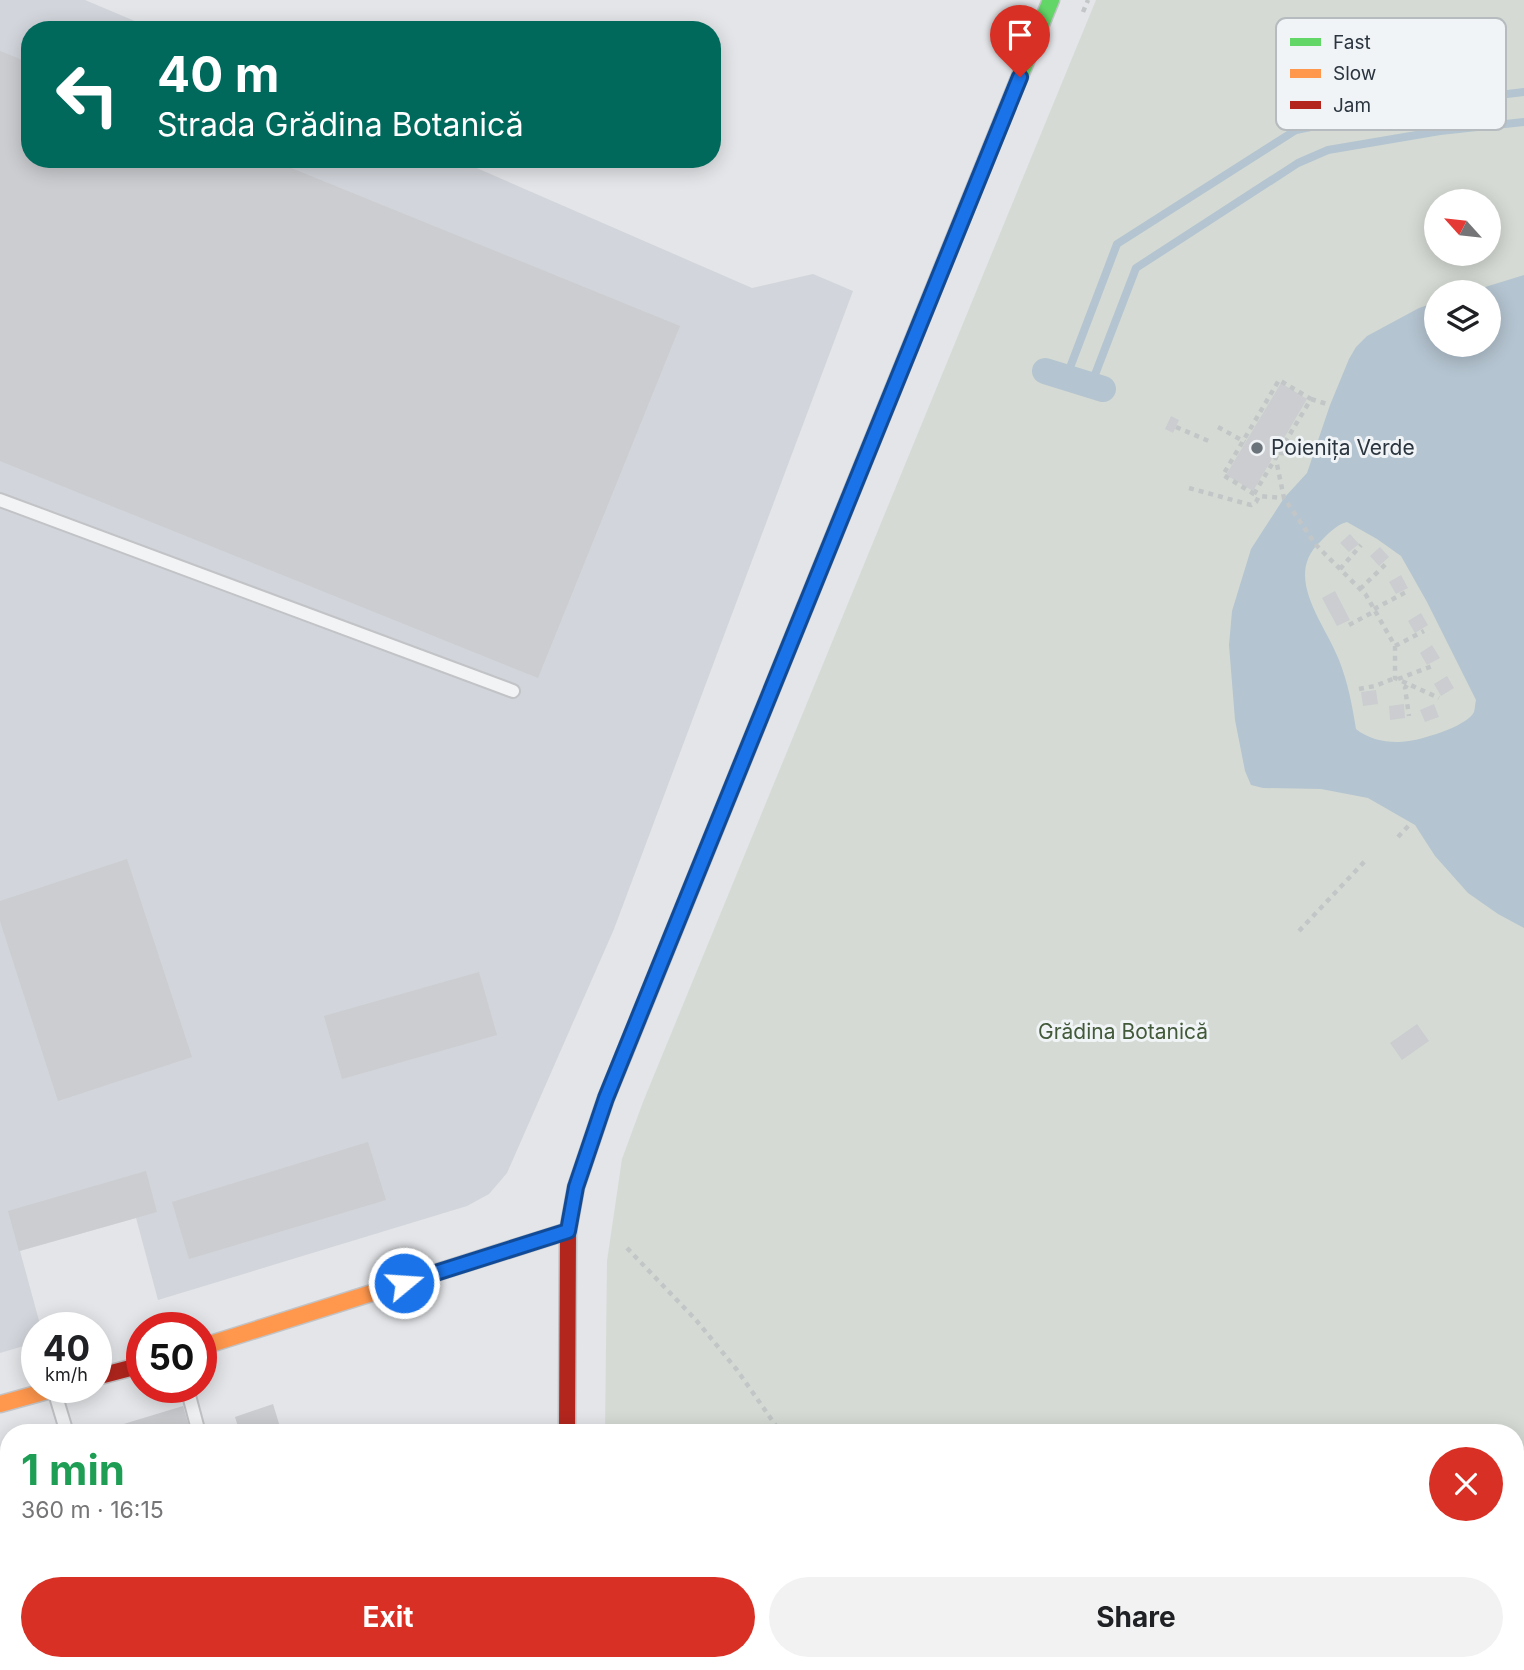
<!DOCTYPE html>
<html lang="en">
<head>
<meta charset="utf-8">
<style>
	:root { --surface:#fff; --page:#f2f2f2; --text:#202124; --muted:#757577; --accent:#d93025 }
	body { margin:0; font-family:Inter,sans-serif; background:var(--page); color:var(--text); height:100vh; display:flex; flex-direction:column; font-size:26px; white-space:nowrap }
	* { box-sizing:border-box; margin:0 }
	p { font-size:23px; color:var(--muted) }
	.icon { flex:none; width:38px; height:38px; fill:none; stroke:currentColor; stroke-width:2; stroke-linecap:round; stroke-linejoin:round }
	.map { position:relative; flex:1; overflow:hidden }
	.drawer { position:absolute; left:0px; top:1424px; width:1524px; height:247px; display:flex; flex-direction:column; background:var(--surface); border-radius:28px 28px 0 0; box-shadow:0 4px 18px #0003 }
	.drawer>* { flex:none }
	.hud { position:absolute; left:21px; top:21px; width:700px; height:147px; border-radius:28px; box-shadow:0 4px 18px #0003; background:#00695c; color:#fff; overflow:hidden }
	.needle { width:46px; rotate:297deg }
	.buttons { position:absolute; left:1424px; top:189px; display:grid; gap:14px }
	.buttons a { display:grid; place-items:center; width:77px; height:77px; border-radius:50%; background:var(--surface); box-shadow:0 4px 18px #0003; font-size:35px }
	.speed { position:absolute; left:21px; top:1312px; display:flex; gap:14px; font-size:35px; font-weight:700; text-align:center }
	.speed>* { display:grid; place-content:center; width:91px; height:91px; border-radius:50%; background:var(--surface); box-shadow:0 4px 18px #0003; line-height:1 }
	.speed small { font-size:18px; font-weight:400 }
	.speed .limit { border:10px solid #d22; background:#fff; color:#111 }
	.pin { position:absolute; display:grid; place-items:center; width:60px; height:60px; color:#fff; margin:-72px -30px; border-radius:50% 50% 50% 0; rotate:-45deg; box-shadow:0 0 7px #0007 }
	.pin .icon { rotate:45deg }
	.me { position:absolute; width:77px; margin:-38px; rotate:72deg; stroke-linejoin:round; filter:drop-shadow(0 0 5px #0008) }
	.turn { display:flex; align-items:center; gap:24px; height:147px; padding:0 21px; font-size:32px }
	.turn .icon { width:91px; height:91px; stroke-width:2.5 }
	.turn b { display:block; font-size:49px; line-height:60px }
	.round { display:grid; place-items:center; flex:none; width:74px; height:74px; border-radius:37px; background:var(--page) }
	.overview { display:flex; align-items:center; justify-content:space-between; height:119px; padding:0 21px }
	h1 { font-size:42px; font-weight:700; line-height:52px; color:#1e9e55 }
	.button { display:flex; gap:14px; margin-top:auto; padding:14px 21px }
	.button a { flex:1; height:80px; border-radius:42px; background:var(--accent); color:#fff; font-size:28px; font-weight:700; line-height:80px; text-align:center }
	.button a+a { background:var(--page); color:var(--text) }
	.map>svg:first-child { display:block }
	.built { fill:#d2d5db }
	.green { fill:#d5dbd4; fill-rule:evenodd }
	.water { fill:#b4c4d0; fill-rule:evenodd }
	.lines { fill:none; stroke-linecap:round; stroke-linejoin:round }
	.stream { stroke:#b4c4d0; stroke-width:8 }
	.canal { stroke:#b4c4d0; stroke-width:26 }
	.building { fill:#cbcdd0 }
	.lane-casing { stroke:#c1c3c6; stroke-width:16 }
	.fast-casing { stroke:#c1c3c6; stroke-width:19 }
	.slow-casing { stroke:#c1c3c6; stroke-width:19 }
	.jam-casing { stroke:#c1c3c6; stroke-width:19 }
	.path { stroke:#c3c6c7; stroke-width:4.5; stroke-dasharray:5 5; stroke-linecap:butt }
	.lane { stroke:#f2f3f4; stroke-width:12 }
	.fast { stroke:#63d668; stroke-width:16 }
	.slow { stroke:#ff974d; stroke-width:16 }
	.jam { stroke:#b3261e; stroke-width:16 }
	.route-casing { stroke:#114b97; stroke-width:18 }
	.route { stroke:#1a73e8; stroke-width:12 }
	.poi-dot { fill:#6b737a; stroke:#f1f4f6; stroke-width:2.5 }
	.labels { text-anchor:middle; stroke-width:6; stroke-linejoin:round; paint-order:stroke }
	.poi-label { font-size:21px; fill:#2b353f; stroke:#f1f4f6; text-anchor:start }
	.park-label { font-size:21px; fill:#435a3a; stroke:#f1f4f6 }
	.key { fill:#f1f4f6; stroke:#b6bbbf; stroke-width:2 }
	.key-label { font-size:19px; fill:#2b353f }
</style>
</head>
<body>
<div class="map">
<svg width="1524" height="1670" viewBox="0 0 1524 1670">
	<rect width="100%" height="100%" fill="#e3e5e8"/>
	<path class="built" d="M0 0H85L156 30H30V159H456L752 288 813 274 853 291 614 929 507 1173 489 1194 467 1206 158 1300 136 1218 20 1251 41 1328H37V1342L0 1353Z"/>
	<path class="green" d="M1096 0H1524V1670H604V1662H1516V1433H605L607 1261 622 1159 643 1102ZM1437 201H1489V254H1437ZM1437 292H1489V345H1437Z"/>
	<path class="water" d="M1524 275V928L1498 914 1468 893 1435 856 1415 825 1368 798 1321 789 1263 788 1251 785 1245 771 1235 720 1229 645 1232 611 1251 549 1284 498 1307 473 1330 405 1349 359 1356 347 1367 336 1419 308 1437 302V345H1489V292H1469ZM1347 522 1377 539 1401 556 1427 602 1476 700C1475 704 1475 708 1474 712 1467 727 1414 743 1397 742 1382 742 1367 738 1356 729 1352 704 1348 683 1339 660 1325 623 1282 576 1321 541 1329 533 1336 525 1347 522Z"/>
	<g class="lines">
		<path class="stream" d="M1066 378 1117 244 1296 130 1424 104 1524 92
			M1091 385 1136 268 1298 163 1328 150 1440 131 1524 122"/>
		<path class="canal" d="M1045 371 1103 389"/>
	</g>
	<path class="building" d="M0 51 30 63V159H269L680 326 538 678 0 461Z
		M1281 383 1307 399 1253 491 1226 475Z
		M1171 416 1179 420 1173 433 1165 429Z
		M1350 534 1359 544 1349 552 1340 543Z
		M1380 547 1389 557 1379 566 1370 556Z
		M1401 575 1408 588 1396 594 1389 582Z
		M1335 591 1350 620 1337 626 1322 598Z
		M1421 613 1428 625 1415 633 1408 621Z
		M1432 645 1440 658 1427 665 1420 653Z
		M1447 676 1454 688 1441 696 1434 684Z
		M1376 690 1378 704 1363 706 1361 692Z
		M1404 704 1405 718 1390 720 1389 706Z
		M1434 704 1439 717 1425 722 1420 710Z
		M127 859 192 1057 58 1101 0 921V901Z
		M479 972 497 1035 342 1079 324 1016Z
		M1417 1024 1429 1041 1402 1060 1390 1043Z
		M368 1142 386 1200 189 1259 172 1202Z
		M146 1171 157 1212 19 1251 8 1211Z
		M273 1404 281 1430 300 1426 313 1433H240L235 1417Z
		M183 1406 191 1433H94Z
		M67 1662H116L118 1670H69Z
		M335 1662H382L385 1670H337Z"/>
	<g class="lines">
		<g class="lane-casing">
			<path id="lane" d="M0 500 513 691
				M187 1388 199 1433
				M54 1390 67 1433
				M0 1602 9 1600
				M147 1662 149 1670
				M303 1662 305 1670"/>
		</g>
		<g class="fast-casing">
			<path id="fast" d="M1018 81 1051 0
				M624 1054 805 607"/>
		</g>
		<g class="slow-casing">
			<path id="slow" d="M805 607 1018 81
				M201 1347 568 1231
				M0 1404 58 1388"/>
		</g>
		<g class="jam-casing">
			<path id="jam" d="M96 1377 142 1365
				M567 1433 568 1231 576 1187 606 1098 624 1054
				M566 1662V1670"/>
		</g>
		<path class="path" d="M1083 12 1088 0
			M1311 399 1330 405
			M1176 427 1211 442
			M1218 427 1245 442
			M1279 453 1305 454
			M1275 455 1284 498 1316 545 1366 595 1395 646V678L1439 698
			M1189 488 1251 505 1256 502 1259 496 1284 498
			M1254 494 1311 399 1279 380 1223 475 1254 494 1259 496
			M1340 569 1361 545
			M1360 589 1388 562
			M1374 609 1408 591
			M1349 625 1375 611
			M1395 646 1424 631
			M1398 679 1435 665
			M1407 685 1405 688 1409 716
			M1359 689 1375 686 1395 678
			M1398 837 1411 823
			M1299 931 1365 861
			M627 1248 696 1320 737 1370 781 1433
			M1516 1622 1524 1625
			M1233 1662 1237 1670"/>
		<use href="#lane" class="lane"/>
		<use href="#fast" class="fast"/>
		<use href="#slow" class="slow"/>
		<use href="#jam" class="jam"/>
	</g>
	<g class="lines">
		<g class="route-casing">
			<path id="route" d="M404 1283 568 1231 576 1187 606 1098 1020 77"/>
		</g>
		<use href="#route" class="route"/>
	</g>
	<circle class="poi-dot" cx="1257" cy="448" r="7"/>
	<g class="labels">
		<g class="poi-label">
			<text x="1271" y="455">Poienița Verde</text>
		</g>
		<g class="park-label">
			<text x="1123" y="1039">Grădina Botanică</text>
		</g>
	</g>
	<rect x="1276" y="18" width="230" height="112" rx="10" class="key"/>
	<rect x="1290" y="38" width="31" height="8" fill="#63d668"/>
	<rect x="1290" y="69" width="31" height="9" fill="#ff974d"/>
	<rect x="1290" y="101" width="31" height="8" fill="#b3261e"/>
	<g class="key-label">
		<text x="1333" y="49">Fast</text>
		<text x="1333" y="80">Slow</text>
		<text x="1333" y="112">Jam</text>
	</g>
</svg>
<div class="buttons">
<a><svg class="needle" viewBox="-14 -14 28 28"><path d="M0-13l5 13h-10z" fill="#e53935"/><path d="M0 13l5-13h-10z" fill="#757577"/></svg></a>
<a><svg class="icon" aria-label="layers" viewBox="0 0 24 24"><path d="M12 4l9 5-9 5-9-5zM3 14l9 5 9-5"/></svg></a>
</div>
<div class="speed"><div>40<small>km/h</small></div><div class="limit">50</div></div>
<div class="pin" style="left:1020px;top:77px;background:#d93025"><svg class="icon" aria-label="arrive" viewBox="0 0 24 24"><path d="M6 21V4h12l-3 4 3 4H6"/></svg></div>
<svg class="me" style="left:404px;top:1283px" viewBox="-20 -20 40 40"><circle r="17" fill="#1a73e8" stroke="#fff" stroke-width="3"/><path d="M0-11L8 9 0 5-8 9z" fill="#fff"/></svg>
<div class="hud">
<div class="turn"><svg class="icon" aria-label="left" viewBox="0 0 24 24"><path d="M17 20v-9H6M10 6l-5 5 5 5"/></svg><div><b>40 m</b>Strada Grădina Botanică</div></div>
</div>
<section class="drawer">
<div class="overview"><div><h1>1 min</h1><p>360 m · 16:15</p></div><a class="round" style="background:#d93025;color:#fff"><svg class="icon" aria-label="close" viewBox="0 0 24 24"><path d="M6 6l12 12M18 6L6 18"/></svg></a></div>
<div class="button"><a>Exit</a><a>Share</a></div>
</section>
</div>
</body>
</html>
